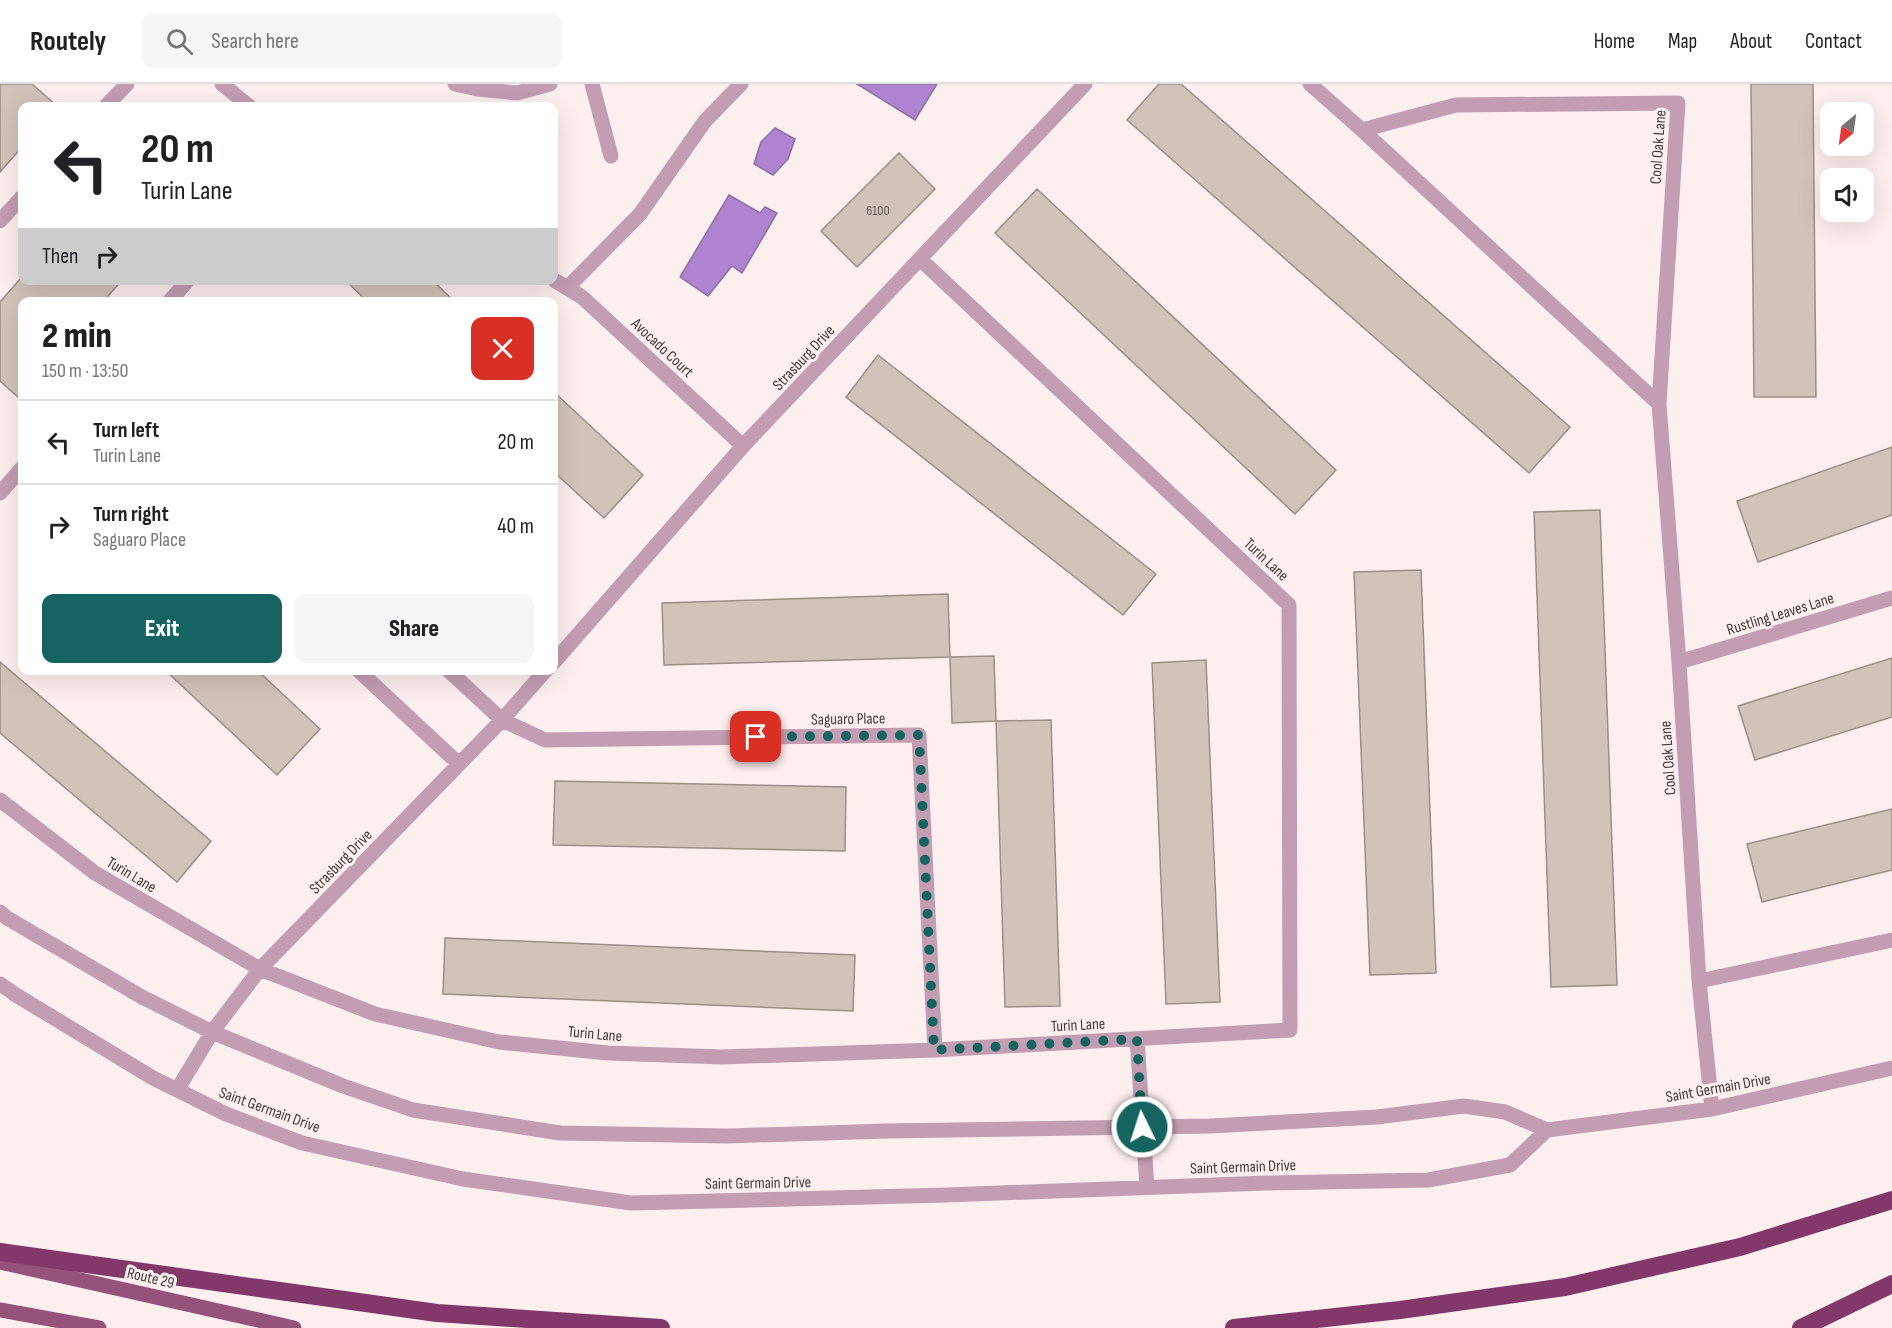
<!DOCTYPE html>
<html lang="en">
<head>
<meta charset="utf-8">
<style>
	:root { --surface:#fff; --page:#f6f6f6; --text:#202124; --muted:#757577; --line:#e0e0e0; --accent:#156461 }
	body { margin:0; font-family:"Sofia Sans Condensed",sans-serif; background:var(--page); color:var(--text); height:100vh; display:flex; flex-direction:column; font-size:22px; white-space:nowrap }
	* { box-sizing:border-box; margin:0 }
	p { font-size:20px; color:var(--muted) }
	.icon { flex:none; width:33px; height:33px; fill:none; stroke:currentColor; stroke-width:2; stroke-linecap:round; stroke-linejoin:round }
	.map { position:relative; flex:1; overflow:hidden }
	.panel { position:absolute; left:18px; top:213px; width:540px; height:378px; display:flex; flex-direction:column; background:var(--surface); border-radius:12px; box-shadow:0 6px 24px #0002 }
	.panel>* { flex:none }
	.guide { position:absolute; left:18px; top:18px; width:540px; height:183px; border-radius:12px; box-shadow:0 6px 24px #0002; background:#fff; color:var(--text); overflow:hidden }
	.needle { width:39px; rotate:209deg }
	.controls { position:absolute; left:1820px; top:18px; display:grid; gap:12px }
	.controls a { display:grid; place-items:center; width:54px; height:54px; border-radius:12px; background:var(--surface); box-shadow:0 6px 24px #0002; font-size:30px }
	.pin { position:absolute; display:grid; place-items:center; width:51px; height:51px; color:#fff; margin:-26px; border-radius:12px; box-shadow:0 3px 9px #0006 }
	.me { position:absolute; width:66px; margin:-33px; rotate:356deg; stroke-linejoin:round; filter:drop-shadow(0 0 4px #0008) }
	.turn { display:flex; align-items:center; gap:21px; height:126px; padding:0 24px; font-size:27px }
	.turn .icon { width:78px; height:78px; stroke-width:2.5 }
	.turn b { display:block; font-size:42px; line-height:51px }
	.then { display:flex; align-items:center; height:57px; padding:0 24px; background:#0003; gap:12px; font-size:22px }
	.round { display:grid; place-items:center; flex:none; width:63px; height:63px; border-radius:12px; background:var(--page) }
	.headline { display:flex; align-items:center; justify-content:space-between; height:102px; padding:0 24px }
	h1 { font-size:36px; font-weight:800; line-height:45px }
	.primary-button { display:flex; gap:12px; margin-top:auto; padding:12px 24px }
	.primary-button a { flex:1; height:69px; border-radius:12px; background:var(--accent); color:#fff; font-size:24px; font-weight:800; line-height:69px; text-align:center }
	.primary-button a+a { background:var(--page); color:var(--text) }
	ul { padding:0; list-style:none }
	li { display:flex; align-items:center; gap:18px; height:84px; padding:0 24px; border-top:2px solid var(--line) }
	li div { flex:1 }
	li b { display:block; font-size:22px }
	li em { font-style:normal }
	header { display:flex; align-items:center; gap:36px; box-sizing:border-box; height:84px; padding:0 30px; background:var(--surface); border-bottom:2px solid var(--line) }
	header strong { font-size:28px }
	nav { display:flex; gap:33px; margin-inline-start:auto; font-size:21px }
	.search { width:420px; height:54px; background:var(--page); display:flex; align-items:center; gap:15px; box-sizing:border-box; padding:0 21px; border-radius:12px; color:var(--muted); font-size:22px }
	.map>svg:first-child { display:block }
	.water { fill:#ae84d1; stroke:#8e6ea4; stroke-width:1.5 }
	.building { fill:#d2c3ba; stroke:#9c8e86; stroke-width:1.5 }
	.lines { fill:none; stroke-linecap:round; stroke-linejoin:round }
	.minor { stroke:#c39db2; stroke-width:15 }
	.major { stroke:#95537c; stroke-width:15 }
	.highway { stroke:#823868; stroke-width:18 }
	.route { stroke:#156461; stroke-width:10; stroke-dasharray:0 18 }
	.labels { text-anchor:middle; stroke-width:6; stroke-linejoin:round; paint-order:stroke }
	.number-label { font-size:14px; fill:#665d5b }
	.street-label { font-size:16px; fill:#423b3b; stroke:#feefef }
</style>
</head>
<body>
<header>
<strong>Routely</strong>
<div class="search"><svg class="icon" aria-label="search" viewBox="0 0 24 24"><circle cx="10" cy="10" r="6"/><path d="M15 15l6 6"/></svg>Search here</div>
<nav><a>Home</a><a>Map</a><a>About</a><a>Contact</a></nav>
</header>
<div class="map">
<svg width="1892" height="1244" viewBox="0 0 1892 1244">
	<rect width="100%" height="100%" fill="#feefef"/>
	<path class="water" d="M857 0H937L915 36Z
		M775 44 795 55 788 75 773 91 754 80 761 58Z
		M729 111 760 129 765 123 777 129 742 189 732 182 708 212 680 193Z"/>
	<path class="building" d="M0 0H32L57 22H22V63L0 88Z
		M1159 0H1181L1570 343 1529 389 1127 36Z
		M1751 0H1813L1816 313H1754Z
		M899 69 935 105 857 183 821 147Z
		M1037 105 1336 386 1295 430 995 149Z
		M22 193V196H122L103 218H22V308L18 313 0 297V218Z
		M345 196H432L455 218H368Z
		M878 271 1156 490 1123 531 846 313Z
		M554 308 643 391 604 434 554 388Z
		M1892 363V431L1758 478 1737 417Z
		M1600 426 1617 901 1551 903 1534 428Z
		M1421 486 1436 889 1370 891 1354 488Z
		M948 510 950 573 664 581 662 519Z
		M994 572 996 637 952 639 950 573Z
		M1892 574V633L1755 676 1738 622Z
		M1206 576 1220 918 1166 920 1152 579Z
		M0 578 211 757 177 798 0 649Z
		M165 586H257L320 645 277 691Z
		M1051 636 1060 922 1005 923 996 637Z
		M555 697 846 703 845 767 553 761Z
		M1892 725V786L1762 818 1747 760Z
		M445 854 855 871 853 927 443 910Z"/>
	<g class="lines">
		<path class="minor" d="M222 0 249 22
			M455 0 477 5 517 9 550 0
			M592 0 611 72
			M1310 0 1362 46 1456 21 1678 19 1659 320 1679 578 1699 897 1712 1025
			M106 22 127 0
			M1362 46 1659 320
			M0 137 22 113
			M554 196 582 213 743 362
			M567 204 640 130 705 37 741 0
			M169 218 188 196
			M0 409 22 384
			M554 578 743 362 1085 0
			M1679 578 1892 514
			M358 586 459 680
			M448 586 502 636 545 656 919 651 935 966
			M0 716 95 789 260 885 375 930 499 958 608 969 722 973 935 966 1290 946 1289 521 920 175
			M0 828 7 834 142 913 212 948 343 1002 413 1026 560 1049 727 1052 887 1047 1210 1042 1377 1033 1464 1022 1505 1028 1547 1046 1712 1025 1892 984
			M1699 897 1892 856
			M0 900 16 911 153 994 226 1030 302 1059 463 1095 631 1119 947 1111 1266 1099 1428 1096 1510 1081 1547 1046
			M1137 955 1147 1103
			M177 1006 212 948 260 885 502 636 546 586"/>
		<path class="major" d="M0 1178 294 1244
			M0 1226 99 1244"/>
		<path class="highway" d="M0 1168 437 1229 661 1244
			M1234 1244 1400 1226 1565 1203 1740 1163 1892 1116
			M1801 1244 1892 1200"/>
	</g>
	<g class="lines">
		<path class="route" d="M756 653 919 651 934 966 1137 955 1142 1043"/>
	</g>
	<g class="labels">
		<g class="number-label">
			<text x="878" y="131">6100</text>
		</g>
		<g class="street-label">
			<text transform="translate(1657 63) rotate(-86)" y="6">Cool Oak Lane</text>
			<text transform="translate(663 263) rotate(43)" y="6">Avocado Court</text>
			<text transform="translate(803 273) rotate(-47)" y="6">Strasburg Drive</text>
			<text transform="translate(1267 475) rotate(43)" y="6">Turin Lane</text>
			<text transform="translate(1780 529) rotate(-17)" y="6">Rustling Leaves Lane</text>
			<text transform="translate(848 634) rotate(-1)" y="6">Saguaro Place</text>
			<text transform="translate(1667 674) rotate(-94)" y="6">Cool Oak Lane</text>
			<text transform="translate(340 777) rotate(-46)" y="6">Strasburg Drive</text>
			<text transform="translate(132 790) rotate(31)" y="6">Turin Lane</text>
			<text transform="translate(1078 940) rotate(-3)" y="6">Turin Lane</text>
			<text transform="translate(595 949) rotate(5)" y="6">Turin Lane</text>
			<text transform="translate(1718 1003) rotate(-10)" y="6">Saint Germain Drive</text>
			<text transform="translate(270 1025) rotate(20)" y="6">Saint Germain Drive</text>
			<text transform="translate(1243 1082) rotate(-2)" y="6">Saint Germain Drive</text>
			<text transform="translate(758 1098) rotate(-1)" y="6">Saint Germain Drive</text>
			<text transform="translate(151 1193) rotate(13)" y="6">Route 29</text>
		</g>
	</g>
</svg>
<div class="controls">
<a><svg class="needle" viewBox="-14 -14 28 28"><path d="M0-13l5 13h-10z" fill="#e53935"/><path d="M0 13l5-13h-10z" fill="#757577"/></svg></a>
<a><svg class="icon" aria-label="sound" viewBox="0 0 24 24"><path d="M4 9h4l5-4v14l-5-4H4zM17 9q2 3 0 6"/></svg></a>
</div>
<div class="pin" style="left:756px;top:653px;background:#d93025"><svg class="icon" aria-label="arrive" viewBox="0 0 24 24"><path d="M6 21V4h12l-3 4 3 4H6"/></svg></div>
<svg class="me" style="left:1142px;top:1043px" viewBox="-20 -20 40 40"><circle r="17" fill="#156461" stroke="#fff" stroke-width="3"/><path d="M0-11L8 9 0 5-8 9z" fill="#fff"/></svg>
<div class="guide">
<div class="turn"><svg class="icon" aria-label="left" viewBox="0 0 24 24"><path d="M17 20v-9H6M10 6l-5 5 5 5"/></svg><div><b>20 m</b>Turin Lane</div></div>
<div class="then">Then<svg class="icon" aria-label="right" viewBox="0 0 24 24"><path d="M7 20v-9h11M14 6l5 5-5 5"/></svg></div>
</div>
<section class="panel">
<div class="headline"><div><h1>2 min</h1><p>150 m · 13:50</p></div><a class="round" style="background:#d93025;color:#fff"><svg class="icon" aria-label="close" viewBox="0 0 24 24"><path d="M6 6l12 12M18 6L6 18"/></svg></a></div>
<ul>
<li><svg class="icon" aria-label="left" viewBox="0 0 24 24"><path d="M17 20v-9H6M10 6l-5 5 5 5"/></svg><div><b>Turn left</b><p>Turin Lane</p></div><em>20 m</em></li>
<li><svg class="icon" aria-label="right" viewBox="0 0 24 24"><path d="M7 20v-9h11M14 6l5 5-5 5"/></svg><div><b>Turn right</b><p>Saguaro Place</p></div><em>40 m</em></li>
</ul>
<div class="primary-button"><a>Exit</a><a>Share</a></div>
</section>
</div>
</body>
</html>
